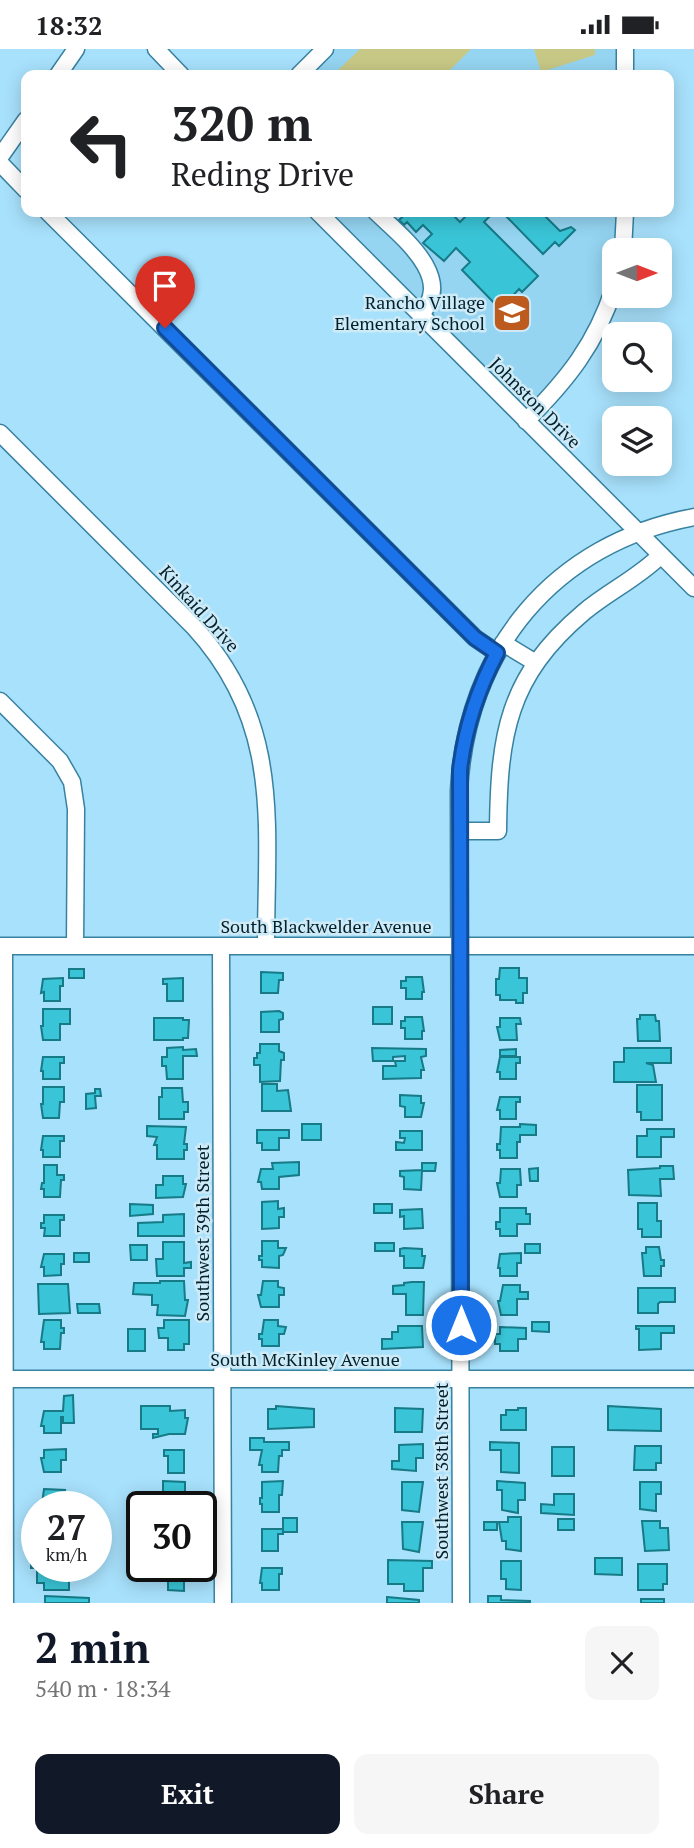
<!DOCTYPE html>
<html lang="en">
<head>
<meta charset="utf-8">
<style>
	:root { --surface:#fff; --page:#f6f6f6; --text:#202124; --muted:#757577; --accent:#111827 }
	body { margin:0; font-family:"PT Serif",serif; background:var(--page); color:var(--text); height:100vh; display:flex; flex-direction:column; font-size:26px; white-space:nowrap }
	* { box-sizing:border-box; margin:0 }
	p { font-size:23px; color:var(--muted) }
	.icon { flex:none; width:38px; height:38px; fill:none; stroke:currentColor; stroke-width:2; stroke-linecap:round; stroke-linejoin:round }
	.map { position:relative; height:1554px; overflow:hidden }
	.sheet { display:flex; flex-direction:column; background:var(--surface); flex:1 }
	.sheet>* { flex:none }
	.banner { position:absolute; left:21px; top:21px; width:653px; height:147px; border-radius:14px; box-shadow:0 4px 18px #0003; background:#fff; color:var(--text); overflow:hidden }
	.needle { width:46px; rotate:90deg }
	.fabs { position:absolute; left:602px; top:189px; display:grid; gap:14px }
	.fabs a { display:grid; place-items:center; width:70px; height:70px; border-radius:14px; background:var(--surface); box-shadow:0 4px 18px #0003; font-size:35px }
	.speed { position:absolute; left:21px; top:1442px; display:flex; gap:14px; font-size:35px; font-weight:700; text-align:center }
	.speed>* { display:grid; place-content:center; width:91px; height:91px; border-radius:50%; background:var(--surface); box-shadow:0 4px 18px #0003; line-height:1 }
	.speed small { font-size:18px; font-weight:400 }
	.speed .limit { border:4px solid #111; border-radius:10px; background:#fff; color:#111 }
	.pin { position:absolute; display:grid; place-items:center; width:60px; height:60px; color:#fff; margin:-72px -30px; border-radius:50% 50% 50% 0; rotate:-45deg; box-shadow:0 0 7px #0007 }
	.pin .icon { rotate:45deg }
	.me { position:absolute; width:77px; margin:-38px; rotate:0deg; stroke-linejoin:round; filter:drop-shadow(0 0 5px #0008) }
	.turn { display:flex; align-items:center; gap:24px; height:147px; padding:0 35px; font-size:32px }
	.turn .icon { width:91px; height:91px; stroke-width:2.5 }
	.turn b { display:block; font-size:49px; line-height:60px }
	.round { display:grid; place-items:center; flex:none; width:74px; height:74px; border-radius:14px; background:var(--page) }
	.head { display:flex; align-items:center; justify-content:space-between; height:119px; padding:0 35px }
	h1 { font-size:42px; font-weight:600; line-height:52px; color:var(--accent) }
	.button { display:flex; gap:14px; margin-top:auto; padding:14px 35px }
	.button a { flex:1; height:80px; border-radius:14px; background:var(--accent); color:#fff; font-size:28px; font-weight:600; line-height:80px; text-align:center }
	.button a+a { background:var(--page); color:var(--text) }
	.status { display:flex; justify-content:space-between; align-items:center; height:49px; padding:0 35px; background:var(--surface); direction:ltr }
	.status svg { height:19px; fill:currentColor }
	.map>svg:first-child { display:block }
	.built { fill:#95d5f2 }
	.green { fill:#c8c886 }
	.building { fill:#39c5d7; stroke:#167a87; stroke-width:2 }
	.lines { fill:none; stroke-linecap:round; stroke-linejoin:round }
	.minor-casing { stroke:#3882a0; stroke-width:19 }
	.minor { stroke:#fff; stroke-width:16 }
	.route-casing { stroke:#114b97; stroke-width:18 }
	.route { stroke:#1a73e8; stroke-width:12 }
	.labels { text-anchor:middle; stroke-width:5; stroke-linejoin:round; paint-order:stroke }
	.poi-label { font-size:18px; fill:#01202c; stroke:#ceeaf7; text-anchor:end }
	.street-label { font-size:18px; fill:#01202c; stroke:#ceeaf7 }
</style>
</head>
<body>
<div class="status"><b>18:32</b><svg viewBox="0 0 49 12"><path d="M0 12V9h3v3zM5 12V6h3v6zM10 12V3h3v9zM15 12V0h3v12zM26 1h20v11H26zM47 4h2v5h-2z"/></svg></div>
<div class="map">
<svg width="694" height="1554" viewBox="0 0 694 1554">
	<rect width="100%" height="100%" fill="#a8e1fc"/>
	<path class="built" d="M336 0H617V26H309Z
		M327 163H617V171L607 233 600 254 578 299 540 345 535 349 519 352 514 349Z"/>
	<path class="green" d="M360 0H471L445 26H333Z
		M534 0H595V6L541 23Z"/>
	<path class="building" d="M408 163H450L460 173 470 163H494L484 173 538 227 522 243 519 240 500 260 462 221 470 213 456 199 444 212 423 194 432 185 423 176 416 183 407 173 404 176 399 171Z
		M502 163H541L560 182 571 178 575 181 559 197 555 193 543 205Z
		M500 919H519V929H527V944H523V954H516V951H500V946H496V930H499Z
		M69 920H84V929H69Z
		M261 923 283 924V931H279L278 944H261Z
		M406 928H422L424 943H422V950H406V939H401V932H406Z
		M63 929V937H60V952H44V943L41 944 43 930Z
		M183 929V952H167V935H163V930Z
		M373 958H392V975H373Z
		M43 960H70V975H60V991H43L41 977H43Z
		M279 962 283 964V970L279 971V983H261V963Z
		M640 966H655L656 972H659L660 992H638L637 970H640Z
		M405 968H422L424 982H422V990H405V979H401V972H405Z
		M154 969H183V971H189L188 989H183V991H154Z
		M500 969H520L521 975H516L517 991H500L497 978H500Z
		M260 995H279V1002L284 1004V1011H281L280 1032 260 1033V1016H254V1009H257V1004H260Z
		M183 998V1001L196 1000 197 1007H183V1030H167L166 1017H162V1008H167V999Z
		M372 999 426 1000V1007L421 1008 424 1021H421V1029L383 1030V1017H396L395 1012H405V1007L393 1008V1012H373Z
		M624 999H671V1014H646L653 1016 656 1033H614V1013H624Z
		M516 1000V1007H500V1001Z
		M43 1008H64V1014H60V1030H43V1022H41Z
		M500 1008H520V1014H516V1030H500V1023H497Z
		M262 1035H277V1042L288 1041 291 1062H262Z
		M637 1036H662V1071H641V1063H637Z
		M43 1038H64V1053H60L59 1069H43L41 1055H43Z
		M162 1039H182L183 1053H188V1063H184V1070H159V1048H162Z
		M95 1040H100L101 1047H95L96 1059 86 1060V1045L95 1044Z
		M400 1046 421 1047V1054H424L421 1068H405V1058L400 1057Z
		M500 1048H520V1053H516V1070H500V1061H497Z
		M302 1075H321V1091H302Z
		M520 1075 536 1076V1086H520V1093H517V1109H500V1101H497V1095H500L501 1078H520Z
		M147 1077 186 1078 184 1095H187V1101H184V1110H157V1096H154L157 1088 147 1087Z
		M647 1080H674V1088H661V1108H637V1087H647Z
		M257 1081H289V1089H279V1101H262V1094H257Z
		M400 1082H422V1101H396V1093L404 1094 405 1089H400Z
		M43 1087H64V1092H60V1108H43V1101H41Z
		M299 1113V1126L279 1128V1140H262L261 1133H258L261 1120H273L272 1114Z
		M422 1114H436L435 1122H422L421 1141 404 1140V1128L400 1127V1122L422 1121Z
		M44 1116H57V1126H64V1131H61L60 1148H44V1140H41L42 1134H44Z
		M660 1117H673L674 1130H660L661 1147 629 1146 628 1121 660 1119Z
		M538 1119V1132H530L529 1120Z
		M501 1120H520L521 1136H517V1148H500L497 1134H500Z
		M163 1127H183V1135H186L183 1148 156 1149V1136H163Z
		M278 1152V1160L284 1159V1168H279V1179L262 1180V1153Z
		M638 1154H657V1172H661V1188H642V1180H638Z
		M130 1155 153 1156V1165L130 1167Z
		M374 1155H392V1164H374Z
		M500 1159H526V1165H530V1175H517V1187H500V1180H496V1173H500Z
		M422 1160 423 1179 404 1180V1167L400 1168V1161Z
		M184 1165V1187H138V1174L163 1173V1166Z
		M44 1166H64V1171H60V1187H44L45 1179H41V1174H44Z
		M262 1192H278V1199H286L283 1206 279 1207V1219L262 1218V1211H259V1207H262Z
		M163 1193H184V1214L191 1213V1219H184V1227H157L156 1210H163Z
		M375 1194H394V1202H375Z
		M525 1195H540V1204H525Z
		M130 1196H147V1211H131Z
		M646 1198H659L661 1211H664V1217H661V1227H644L642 1204H646Z
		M404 1199 422 1200V1207H425L423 1219H404V1207H400V1200Z
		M74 1204H89V1213H74Z
		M521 1204V1214H517V1227H500V1219H498L500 1205Z
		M44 1205H64V1215H61V1226L44 1227V1218H41Z
		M160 1232H184L185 1251H188L185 1267 157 1266 158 1256H152V1246L133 1245 134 1234H160Z
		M263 1232H278V1238L284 1239V1246H279V1258H261L258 1246H261Z
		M412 1233H424L423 1266H406V1245H393V1237L404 1236V1234Z
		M38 1235H68L70 1264 39 1265Z
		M503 1236H520V1243H528V1250H517V1266H501L498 1252H500Z
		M638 1239H675V1253H660L658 1255V1264H638Z
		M77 1255H99L100 1264H78Z
		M44 1271H61V1279H64V1284H61L60 1300H44V1293H41Z
		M164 1271H189V1295H184V1301H168V1289H159L158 1279H164Z
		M264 1271H278V1277L286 1278 284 1285H279V1297H262V1290H259V1285H262Z
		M532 1273H549V1283L532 1282Z
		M398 1277H422L423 1298 382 1300V1290H392V1283H398Z
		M636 1277H674V1284H661V1300L639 1301V1280H636Z
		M500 1278 526 1279V1290H518V1302H500V1295H495V1285H500Z
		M128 1280H145V1302H128Z
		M73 1346 74 1374H63V1368H61V1384H44V1377H41L44 1362H63L64 1347Z
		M141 1357H170V1362L185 1361V1369H188L185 1385H169L153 1389V1385H158V1380H141Z
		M276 1357 314 1360V1378L268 1380V1360H276Z
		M608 1357 661 1360V1382L608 1381Z
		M395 1359 423 1360 422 1383H395Z
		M518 1359H526V1381H501V1366H506V1361H518Z
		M250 1389H264V1393H289V1401H282V1407H279L278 1423H262V1416H259L262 1401H250Z
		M490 1393 519 1394V1424L501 1423V1401H490Z
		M423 1395V1409H416V1422L392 1420V1412H399V1396Z
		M635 1397H661V1414H656V1421H634Z
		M552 1398H574V1427H552Z
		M66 1400V1411H61V1423H44L41 1409H44V1401Z
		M164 1401H184V1424H168V1407H164Z
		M163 1432 185 1433V1458H167V1446H163Z
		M283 1432 282 1446H279V1463H262V1455H260V1449H262V1433Z
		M497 1432 525 1434V1451H518V1464L502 1461V1441H497Z
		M402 1433H423L419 1463 402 1461Z
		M640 1433H661V1445H656V1462L640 1460Z
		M44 1440 65 1441 64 1446H61V1458H44V1455H42Z
		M554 1445H574V1466L541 1464V1455L554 1456Z
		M508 1468H521V1502L506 1500V1492H502L499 1473H508Z
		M283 1469H297V1483H283Z
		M558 1470H574V1481H558Z
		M642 1472H660V1479H668L669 1501 645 1502Z
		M402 1473H423L419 1503 403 1500Z
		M484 1473H497V1481H484Z
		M262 1480H283V1485H278V1502H262Z
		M31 1507H37V1517H69V1541H44V1534H37V1519H31Z
		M595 1509H622V1526L595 1525Z
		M388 1511 432 1512V1519H423V1542H404V1535H388Z
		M501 1512H521V1541L506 1540V1530H501Z
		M638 1515H667V1535H663V1541H638Z
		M70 1517H91V1519H80V1526H70Z
		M164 1519 184 1520V1542L168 1541V1525H164Z
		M262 1519H282V1525H279V1541H262V1534H260Z
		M45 1547 89 1549V1554H45Z
		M488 1547H501V1551L530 1552V1554H488Z
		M387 1548 419 1551V1554H387Z
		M641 1550H664V1554H641Z"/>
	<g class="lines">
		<g class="minor-casing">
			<path id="minor" d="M156 0 181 26
				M58 26 76 0
				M299 26 325 0
				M625 26V0
				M0 108 26 71
				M0 114 26 141
				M48 163 475 589 497 604
				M318 163 694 539
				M376 163C402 188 456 229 420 266
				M623 201 625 163
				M526 372C567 331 596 295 614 239
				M0 384 194 578C283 675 266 776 266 897
				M503 594 536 614
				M0 652 60 712 72 733 76 760 75 897
				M459 782H498C499 686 507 628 584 563 609 542 638 529 661 506
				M0 897H694
				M4 897 5 1554
				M221 897 223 1554
				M0 1330H694
				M461 1554 459 742C466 601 554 494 694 468"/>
		</g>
		<use href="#minor" class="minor"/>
	</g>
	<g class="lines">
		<g class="route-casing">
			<path id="route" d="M165 279 475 589 497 604C477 642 465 678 460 721L461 1276"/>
		</g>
		<use href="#route" class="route"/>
	</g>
	<defs>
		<g id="school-square" transform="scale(2.0125)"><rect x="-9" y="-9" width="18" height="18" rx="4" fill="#bd5b1e" stroke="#ceeaf7"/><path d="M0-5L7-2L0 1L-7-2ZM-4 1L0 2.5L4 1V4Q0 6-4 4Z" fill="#fff"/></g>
	</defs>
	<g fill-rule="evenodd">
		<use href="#school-square" x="512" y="264"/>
	</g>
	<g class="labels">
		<g class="poi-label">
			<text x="485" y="260">Rancho Village<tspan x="485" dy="21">Elementary School</tspan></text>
		</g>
		<g class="street-label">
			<text transform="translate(535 354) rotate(45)" y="6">Johnston Drive</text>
			<text transform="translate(199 560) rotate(48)" y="6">Kinkaid Drive</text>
			<text x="326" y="884">South Blackwelder Avenue</text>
			<text transform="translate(203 1184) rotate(-90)" y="6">Southwest 39th Street</text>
			<text x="305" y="1317">South McKinley Avenue</text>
			<text transform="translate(442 1422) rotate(-90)" y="6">Southwest 38th Street</text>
		</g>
	</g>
</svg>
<div class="fabs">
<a><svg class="needle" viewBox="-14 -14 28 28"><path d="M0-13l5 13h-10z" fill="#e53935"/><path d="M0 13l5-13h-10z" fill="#757577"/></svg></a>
<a><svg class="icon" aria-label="search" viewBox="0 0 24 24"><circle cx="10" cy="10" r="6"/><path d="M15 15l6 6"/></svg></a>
<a><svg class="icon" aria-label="layers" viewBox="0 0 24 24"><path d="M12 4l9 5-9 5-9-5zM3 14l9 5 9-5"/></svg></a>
</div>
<div class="speed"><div>27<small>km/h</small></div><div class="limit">30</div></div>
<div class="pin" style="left:165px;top:279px;background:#d93025"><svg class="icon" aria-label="arrive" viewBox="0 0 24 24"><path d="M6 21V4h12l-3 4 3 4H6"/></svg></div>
<svg class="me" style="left:461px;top:1276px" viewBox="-20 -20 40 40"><circle r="17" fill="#1a73e8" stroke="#fff" stroke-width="3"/><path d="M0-11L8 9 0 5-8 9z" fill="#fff"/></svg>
<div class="banner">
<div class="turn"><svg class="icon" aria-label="left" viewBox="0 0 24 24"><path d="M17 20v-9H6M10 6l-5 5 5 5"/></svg><div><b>320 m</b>Reding Drive</div></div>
</div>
</div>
<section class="sheet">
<div class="head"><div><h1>2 min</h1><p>540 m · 18:34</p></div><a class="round"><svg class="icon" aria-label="close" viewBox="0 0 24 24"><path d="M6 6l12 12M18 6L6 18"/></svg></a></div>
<div class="button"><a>Exit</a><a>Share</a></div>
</section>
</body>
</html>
